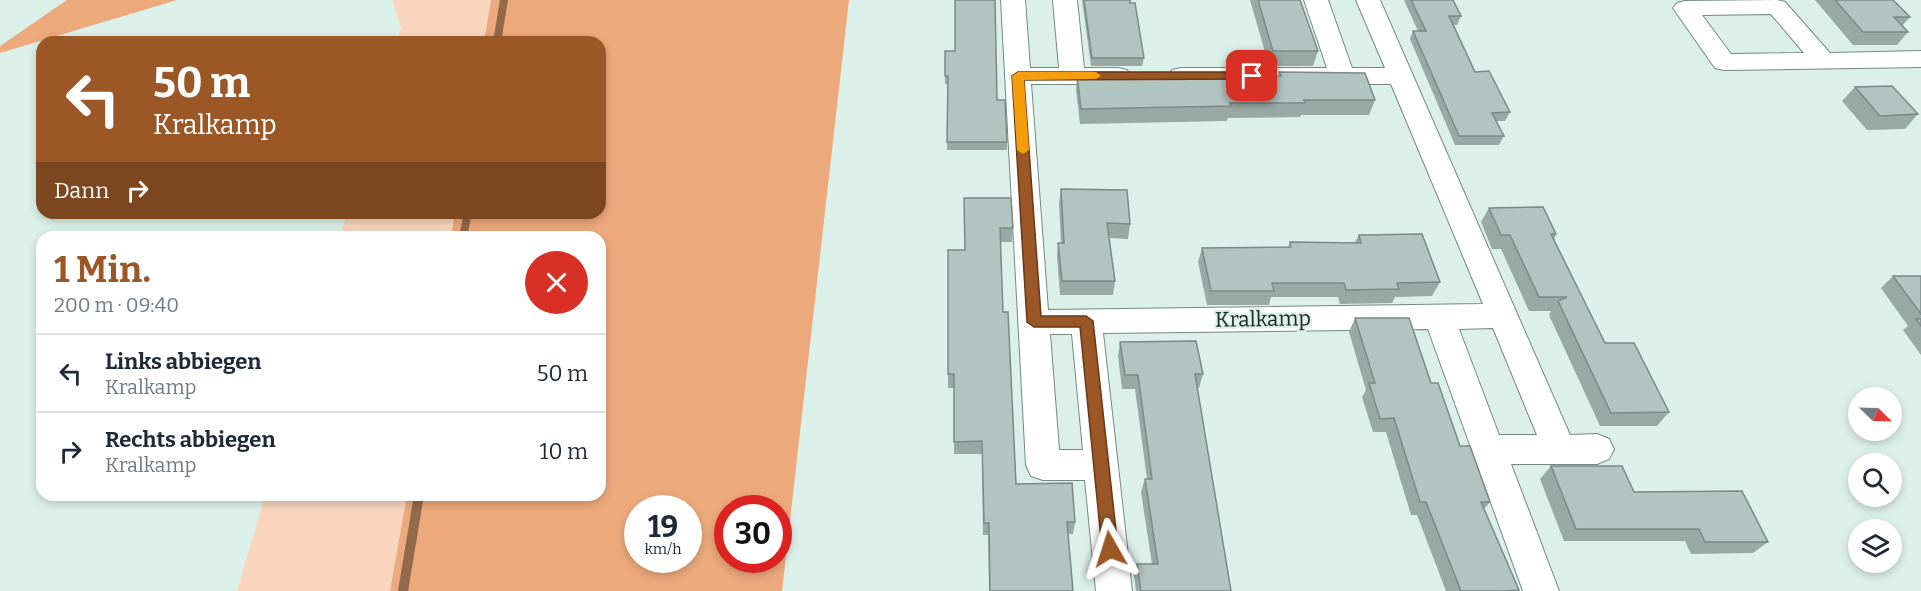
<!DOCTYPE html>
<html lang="de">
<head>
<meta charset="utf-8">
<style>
	:root { --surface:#fff; --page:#f6f6f7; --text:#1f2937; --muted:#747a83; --line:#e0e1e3; --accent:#9b5826 }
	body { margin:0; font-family:Bitter,serif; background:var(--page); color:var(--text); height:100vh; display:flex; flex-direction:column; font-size:22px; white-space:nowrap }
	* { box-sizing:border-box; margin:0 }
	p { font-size:20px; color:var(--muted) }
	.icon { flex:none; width:33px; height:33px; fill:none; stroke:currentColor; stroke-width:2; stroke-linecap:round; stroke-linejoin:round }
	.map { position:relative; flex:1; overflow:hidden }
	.drawer { position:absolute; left:36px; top:231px; width:570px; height:270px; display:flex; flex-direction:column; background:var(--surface); border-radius:18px; box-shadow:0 3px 9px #0003 }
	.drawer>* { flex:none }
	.banner { position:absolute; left:36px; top:36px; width:570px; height:183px; border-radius:18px; box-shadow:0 3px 9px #0003; background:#9b5826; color:#fff; overflow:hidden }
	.needle { width:39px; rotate:113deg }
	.tools { position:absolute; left:1848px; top:387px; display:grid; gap:12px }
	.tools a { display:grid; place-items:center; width:54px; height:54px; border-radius:50%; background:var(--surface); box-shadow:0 3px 9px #0003; font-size:30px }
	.speed { position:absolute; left:624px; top:495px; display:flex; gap:12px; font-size:30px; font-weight:700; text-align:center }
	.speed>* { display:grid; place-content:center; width:78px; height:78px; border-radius:50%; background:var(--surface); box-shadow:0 3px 9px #0003; line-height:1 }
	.speed small { font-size:15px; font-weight:400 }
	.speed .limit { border:9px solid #d22; background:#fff; color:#111 }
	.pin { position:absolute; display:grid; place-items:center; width:51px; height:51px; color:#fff; margin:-26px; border-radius:12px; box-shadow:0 3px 9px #0006 }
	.me { position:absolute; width:66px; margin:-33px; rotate:354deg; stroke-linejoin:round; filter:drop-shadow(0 0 4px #0008) }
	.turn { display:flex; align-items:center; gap:21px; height:126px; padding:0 18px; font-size:27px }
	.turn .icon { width:78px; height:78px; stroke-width:2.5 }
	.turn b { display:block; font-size:42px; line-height:51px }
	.then { display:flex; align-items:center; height:57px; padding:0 18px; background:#0003; gap:12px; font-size:22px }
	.round { display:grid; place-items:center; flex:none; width:63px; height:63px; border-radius:32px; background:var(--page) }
	.summary { display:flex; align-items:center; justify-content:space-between; height:102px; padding:0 18px }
	h1 { font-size:36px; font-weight:700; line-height:45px; color:var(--accent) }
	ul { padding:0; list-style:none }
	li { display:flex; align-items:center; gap:18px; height:78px; padding:0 18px; border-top:2px solid var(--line) }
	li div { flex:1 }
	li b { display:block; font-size:22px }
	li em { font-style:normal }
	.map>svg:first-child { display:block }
	.green { fill:#f9d5be }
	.forest { fill:#eca97c; fill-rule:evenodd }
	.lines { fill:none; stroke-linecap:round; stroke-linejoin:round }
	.stream-far1 { stroke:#946949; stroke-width:8 }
	.stream { stroke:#946949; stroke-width:10 }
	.street-casing { stroke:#758883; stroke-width:2 }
	.street { fill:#fff; fill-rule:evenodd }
	.wall { fill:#98a9a4 }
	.building { fill:#b1c4bf; stroke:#7c8986; stroke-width:1.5 }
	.route { fill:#9b5826; stroke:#653919; stroke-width:1.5 }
	.slow { fill:#f59e0b }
	.labels { text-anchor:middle; stroke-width:4.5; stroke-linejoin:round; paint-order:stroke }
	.street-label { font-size:21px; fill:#1b2220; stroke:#dcf0ea }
</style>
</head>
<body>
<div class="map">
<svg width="1921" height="591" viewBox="0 0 1921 591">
	<rect width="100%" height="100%" fill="#dcf0ea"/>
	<path class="green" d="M392 0H491L484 42H397L401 27Z
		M347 213H455L451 237H340Z
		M265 495H407L390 591H237Z"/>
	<path class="forest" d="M67 0H177L0 53V46Z
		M491 0H849L782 591H390L407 495H600V237H451L455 213H600V42H484ZM638 508H688V560H638ZM728 508H778V560H728Z"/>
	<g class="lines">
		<path class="stream-far1" d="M497 42 504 0
			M463 237 468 213"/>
		<path class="stream" d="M403 591 419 495"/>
		<g class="street-casing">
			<path id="street" d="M1001 0H1025L1030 68H1059L1053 0H1077L1084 68H1118L1127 70 1130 76 1127 82 1118 84H1031L1048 310 1483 304 1391 84H1181L1172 82 1169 76 1172 70 1181 68H1327L1304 0H1328L1352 68H1385L1356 0H1380L1570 435 1597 434 1609 439 1614 449 1609 459 1597 464H1511L1559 591H1523L1428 329 1103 333 1132 591H1096L1085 480H1043L1031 476 1026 465ZM1493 328 1537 435H1499L1459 329ZM1050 334H1072L1083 450H1059Z
				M1777 0 1785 2 1830 53 1921 51V67L1724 70 1715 68 1673 8 1677 3 1685 1ZM1771 14 1804 53 1731 54 1702 15Z"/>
		</g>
		<use href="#street" class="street"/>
	</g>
	<path class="wall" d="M1082 0H1130L1144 58 1142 66H1091Z
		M1250 0H1300L1318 51 1313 66H1269Z
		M1404 0H1453L1461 16 1457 25H1454L1475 72 1510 112 1505 121H1496L1504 136 1499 145H1455L1410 39 1413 31H1418Z
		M1815 0H1893L1910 17 1902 26 1908 32 1897 45H1853Z
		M945 51 997 100 1007 142V150H947L948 84H945Z
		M1095 72 1223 77 1278 76 1279 72 1375 100 1369 115H1301L1300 117 1228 118 1227 121 1080 124 1076 90 1077 75H1095Z
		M1855 87 1918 114 1905 129 1867 130 1842 101Z
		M1061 189 1130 224 1128 239 1109 238 1115 281 1113 295H1060L1057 257 1058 243H1061L1059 203Z
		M964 198 1013 228 1012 242H1000L1003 312 1016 484 1075 522 1073 534H1068L1073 591H989L988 535H983L982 454H954V388H948V250H965Z
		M1489 208 1556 234 1554 239 1605 343 1669 412 1657 426H1600L1549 315 1551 311H1529L1501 249H1492L1481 222Z
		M1359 235 1440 282 1432 296 1395 297 1392 303 1340 304 1338 297H1271L1269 305H1207L1198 262 1202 248 1288 247 1290 242H1355Z
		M1893 276H1921V355L1903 330 1908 326 1881 288Z
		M1355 318 1431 383 1460 446 1490 502 1484 509 1519 590 1518 591H1446L1417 515H1411L1386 432H1373L1362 397 1366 390 1349 332Z
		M1120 342 1203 374 1199 388H1197L1231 591H1136L1134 576 1137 564H1152L1141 492 1145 479H1147L1135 389H1122L1118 356Z
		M1551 466 1634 492 1768 542 1753 553 1691 554 1685 541H1564L1540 479Z"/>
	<path class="building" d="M955 0H995L997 100H1005L1007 142H947L948 76H945V51H955Z
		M1084 0H1130V3H1135L1144 58H1092Z
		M1258 0H1300L1318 51H1273Z
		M1411 0H1453L1461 16H1449L1475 72 1489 71 1510 112 1492 113 1504 136H1459L1413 31H1426Z
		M1835 0H1893L1910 17H1894L1908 32H1863Z
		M1095 72 1223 74V77L1281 76 1279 72 1365 73 1375 100H1304L1305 103H1230L1231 106 1081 109 1077 75H1096Z
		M1892 86 1918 114 1880 116 1855 87Z
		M1061 189 1127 190 1130 224 1107 223 1115 281H1062L1058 243H1064Z
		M964 198H1011L1013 228H1000L1003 312H1008L1016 484 1072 483 1075 522H1067L1073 591H990L989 523H984L982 441 954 442V374H948V250H965Z
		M1543 207 1556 234H1551L1605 343H1634L1669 412 1611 413 1558 301 1567 297H1539L1510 235H1501L1489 208Z
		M1422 234 1440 282 1397 283 1399 289 1346 290 1344 283H1272L1274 291H1211L1202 248 1291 247 1290 242 1361 243 1359 235Z
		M1893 276H1921V314Z
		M1355 318H1409L1431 383H1438L1460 446H1470L1490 502H1481L1519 590 1503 591H1461L1426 502H1420L1394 418 1380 419 1369 383H1375Z
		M1916 319H1921V326Z
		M1196 341 1203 374H1195L1231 591H1141L1137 564H1158L1145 479H1152L1138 375H1125L1120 342Z
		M1551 466H1622L1634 492 1742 491 1768 542H1705L1699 529H1576Z"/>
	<path class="route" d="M1018 72H1252L1258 76 1252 79 1024 80 1041 316H1086L1093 321 1118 549 1115 554 1110 557 1104 554 1102 549 1080 327H1034L1027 322 1012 76Z"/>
	<path class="slow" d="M1018 72H1096L1101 76 1096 79 1024 80 1029 150 1023 154 1017 150 1012 76Z"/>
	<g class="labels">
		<g class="street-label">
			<text transform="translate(1263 319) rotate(-1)" y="7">Kralkamp</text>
		</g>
	</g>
</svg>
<div class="tools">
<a><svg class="needle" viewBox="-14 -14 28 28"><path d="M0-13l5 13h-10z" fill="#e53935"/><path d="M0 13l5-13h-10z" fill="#747a83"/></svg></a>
<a><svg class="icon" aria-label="search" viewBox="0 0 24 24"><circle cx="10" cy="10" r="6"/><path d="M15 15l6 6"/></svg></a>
<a><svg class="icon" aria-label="layers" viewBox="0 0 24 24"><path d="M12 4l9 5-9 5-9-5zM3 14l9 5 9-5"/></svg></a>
</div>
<div class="speed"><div>19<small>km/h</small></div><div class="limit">30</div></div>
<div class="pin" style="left:1252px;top:76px;background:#d93025"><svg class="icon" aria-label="arrive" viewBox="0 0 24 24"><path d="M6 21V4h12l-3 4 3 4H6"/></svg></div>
<svg class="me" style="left:1110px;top:549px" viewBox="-20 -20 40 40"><path d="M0-17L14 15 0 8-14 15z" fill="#9b5826" stroke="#fff" stroke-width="4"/></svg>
<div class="banner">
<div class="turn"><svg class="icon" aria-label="left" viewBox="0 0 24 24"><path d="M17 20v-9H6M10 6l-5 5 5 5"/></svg><div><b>50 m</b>Kralkamp</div></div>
<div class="then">Dann<svg class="icon" aria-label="right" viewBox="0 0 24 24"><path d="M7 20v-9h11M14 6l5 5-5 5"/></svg></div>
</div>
<section class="drawer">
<div class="summary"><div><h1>1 Min.</h1><p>200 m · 09:40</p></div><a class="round" style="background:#d93025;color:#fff"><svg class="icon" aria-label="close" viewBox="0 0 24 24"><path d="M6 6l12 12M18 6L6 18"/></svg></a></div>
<ul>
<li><svg class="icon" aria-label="left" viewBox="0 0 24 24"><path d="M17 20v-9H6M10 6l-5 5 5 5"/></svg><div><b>Links abbiegen</b><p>Kralkamp</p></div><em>50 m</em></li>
<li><svg class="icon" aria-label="right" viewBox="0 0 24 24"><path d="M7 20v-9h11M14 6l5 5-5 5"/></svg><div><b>Rechts abbiegen</b><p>Kralkamp</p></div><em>10 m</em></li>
</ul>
</section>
</div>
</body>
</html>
